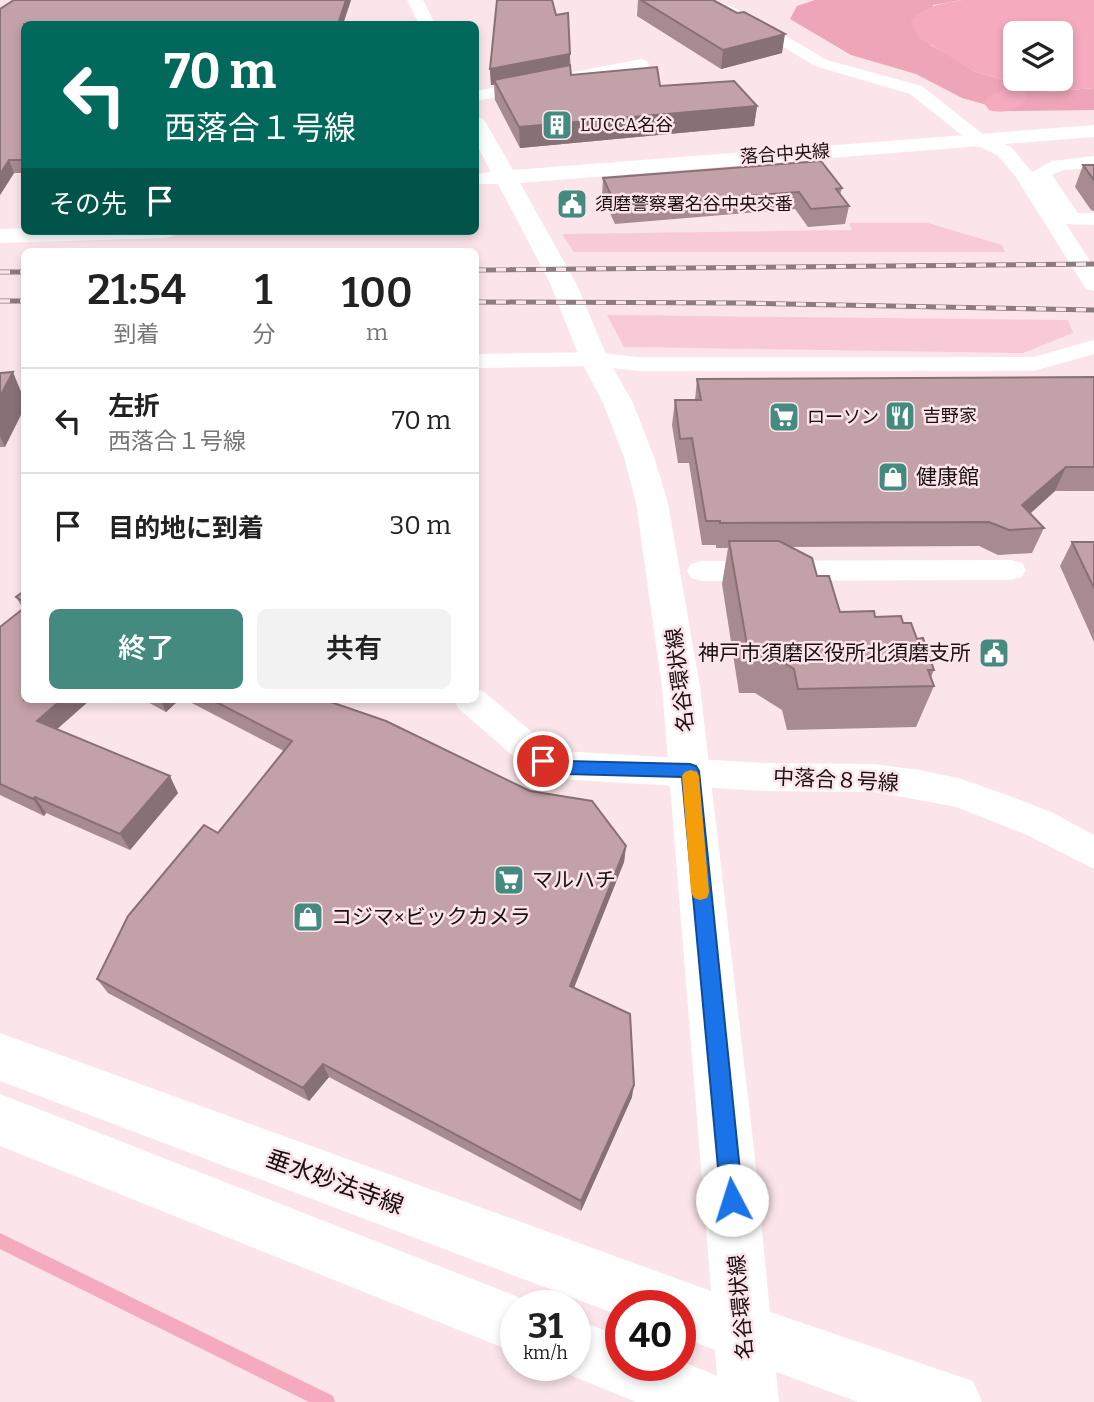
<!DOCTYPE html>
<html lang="ja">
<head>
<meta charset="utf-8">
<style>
	:root { --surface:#fff; --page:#f2f2f2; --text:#222; --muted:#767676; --line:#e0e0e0; --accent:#458a7f }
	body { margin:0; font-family:Bitter,"Noto Sans JP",serif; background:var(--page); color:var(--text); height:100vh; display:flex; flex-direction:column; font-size:26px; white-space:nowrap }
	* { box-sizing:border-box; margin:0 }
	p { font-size:23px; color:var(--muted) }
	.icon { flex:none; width:38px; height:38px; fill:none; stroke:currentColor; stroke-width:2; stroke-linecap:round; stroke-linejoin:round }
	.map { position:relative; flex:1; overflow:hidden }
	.sheet { position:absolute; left:21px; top:248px; width:458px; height:455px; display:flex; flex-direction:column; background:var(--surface); border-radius:10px; box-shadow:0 4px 10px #0003 }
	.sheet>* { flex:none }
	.top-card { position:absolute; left:21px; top:21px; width:458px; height:214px; border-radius:10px; box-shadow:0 4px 10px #0003; background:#00695c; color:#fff; overflow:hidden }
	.tools { position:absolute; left:1003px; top:21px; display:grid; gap:14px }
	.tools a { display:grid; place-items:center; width:70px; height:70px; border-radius:10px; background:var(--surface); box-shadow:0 4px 10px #0003; font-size:35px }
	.speed { position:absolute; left:500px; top:1290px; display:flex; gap:14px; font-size:35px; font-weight:700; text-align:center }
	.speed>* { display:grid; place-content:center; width:91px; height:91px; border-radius:50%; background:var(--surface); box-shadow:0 4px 10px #0003; line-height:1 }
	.speed small { font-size:18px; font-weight:400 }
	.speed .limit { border:10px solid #d22; background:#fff; color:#111 }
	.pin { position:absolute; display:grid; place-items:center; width:60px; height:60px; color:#fff; margin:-30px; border:4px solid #fff; border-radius:50%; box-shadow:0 2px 7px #0007 }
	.me { position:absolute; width:77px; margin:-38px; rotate:355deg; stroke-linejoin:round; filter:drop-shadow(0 0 5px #0008) }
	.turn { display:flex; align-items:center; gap:24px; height:147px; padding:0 28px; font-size:32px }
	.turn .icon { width:91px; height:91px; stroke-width:2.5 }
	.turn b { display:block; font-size:49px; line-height:60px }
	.then { display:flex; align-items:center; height:66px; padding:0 28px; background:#0003; gap:14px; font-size:26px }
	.eta { display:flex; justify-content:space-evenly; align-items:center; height:119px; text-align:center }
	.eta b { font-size:42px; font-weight:600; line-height:49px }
	.primary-button { display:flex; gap:14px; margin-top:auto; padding:14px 28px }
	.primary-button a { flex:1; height:80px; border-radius:10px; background:var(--accent); color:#fff; font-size:28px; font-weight:600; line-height:80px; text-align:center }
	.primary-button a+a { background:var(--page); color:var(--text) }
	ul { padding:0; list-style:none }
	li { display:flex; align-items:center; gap:21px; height:105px; padding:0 28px; border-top:2px solid var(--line) }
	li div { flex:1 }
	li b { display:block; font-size:26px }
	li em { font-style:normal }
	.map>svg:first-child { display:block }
	.green { fill:#f7cad5 }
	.forest { fill:#efa5b8 }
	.water { fill:#f5aabe; fill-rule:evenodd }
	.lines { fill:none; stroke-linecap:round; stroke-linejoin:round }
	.stream { fill:#f5aabe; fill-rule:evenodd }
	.river { fill:#f5aabe; fill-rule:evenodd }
	.street { fill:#fff; fill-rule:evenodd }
	.secondary { fill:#fff; fill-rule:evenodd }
	.rail-casing { stroke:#8c7b7f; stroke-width:5 }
	.rail { stroke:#fbe5ea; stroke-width:3.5; stroke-dasharray:10; stroke-linecap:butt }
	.wall { fill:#a88a91 }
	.shaded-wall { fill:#887176 }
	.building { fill:#c3a1a9; stroke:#887176; stroke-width:2 }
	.route { fill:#1a73e8; stroke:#114b97; stroke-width:2 }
	.slow { fill:#f59e0b }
	.labels { text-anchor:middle; stroke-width:5; stroke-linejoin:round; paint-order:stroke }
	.far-poi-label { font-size:18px; fill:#190e11; stroke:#fbe5ea; text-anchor:start }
	.far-street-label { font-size:18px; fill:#190e11; stroke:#fbe5ea }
	.poi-label { font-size:21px; fill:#190e11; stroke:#fbe5ea; text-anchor:start }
	.street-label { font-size:21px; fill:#190e11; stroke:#fbe5ea }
	.near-street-label { font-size:24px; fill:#190e11; stroke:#fbe5ea }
</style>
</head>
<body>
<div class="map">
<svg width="1094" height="1402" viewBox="0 0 1094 1402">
	<rect width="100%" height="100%" fill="#fbe5ea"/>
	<path class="green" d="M849 223H928L1002 245 1005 252H574L562 234 852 230Z
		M607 315 1068 320 1073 333 1023 353 624 347Z"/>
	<path class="forest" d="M815 0H962L933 5 930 45 964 63 973 71 1045 92 1094 88V110L1008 111 962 98 916 74 851 55 790 19 797 6Z"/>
	<path class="water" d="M962 0H1094V88L1045 92 973 71 918 37 911 21C926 5 941 4 962 0ZM1015 33H1060V79H1015Z"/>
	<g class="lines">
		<path class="stream" d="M0 1233 333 1396 335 1402H309L0 1249Z"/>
		<path class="river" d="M1011 87 1023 90 1028 97C1018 111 1005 114 989 110L984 103 989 96Z"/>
		<path class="street" d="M688 0 723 3 754 17 827 60 922 86 985 136 1011 147 1032 172 1052 161 1094 156V168L1063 170 1052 175 1078 213H1094V225L1066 224 1094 267V291L1086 289 1015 176 997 155 973 144 910 94 815 66 744 23Z
			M641 59 647 61 649 64 647 67 476 101V91Z
			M1094 340V354L1034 371H638L594 366 476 368V354L594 352 638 357H1033Z
			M1011 560 1022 563 1026 570 1022 577 1011 580 702 581 691 578 687 571 691 564 702 561Z
			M476 689 483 691 544 742 561 751 764 763 874 764 919 770 958 778 1010 796 1053 813 1094 835V869L1027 835 984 818 956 807 919 800 874 792 764 791 556 779 520 762 459 709 454 700H476Z"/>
		<path class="secondary" d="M407 0H423L435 24H419Z
			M476 117 483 119 486 123 513 170 1094 125V137L520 183 576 283 608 359 633 403 654 457 668 503 700 687 754 1149 770 1312 973 1381 982 1402H858L776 1372 779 1402H636L555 1369 554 1365H576V1319L621 1337V1365H681V1361L717 1376 715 1350 681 1337V1306H621V1316L0 1081V1033L711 1291 662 687 636 503 624 457 603 403 580 359 550 283 498 184H476V174L491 172 476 143Z
			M24 228V231H177L174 236 165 238 0 243V229Z
			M0 1094 536 1304 516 1306V1353L0 1146Z"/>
		<g class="rail-casing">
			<path id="rail" d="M476 270 1094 264
				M0 272H24
				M0 301H24
				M476 302 741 303 1094 310"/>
		</g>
		<use href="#rail" class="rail"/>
	</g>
	<path class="wall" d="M14 0H351L343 24H24V173H14L0 195V9Z
		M638 0H713L782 53 721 69 637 16Z
		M556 15 570 54 571 75 660 86 757 106 754 126 520 148 495 100 494 85H491L490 69Z
		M1083 165H1094V211L1091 210 1075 187Z
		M603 178 842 188 840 195 849 206 845 224 808 227 795 209 615 224 602 196Z
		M0 373 5 447H0Z
		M1094 377V491H1055L1030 514 1044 528 1032 553 998 555 979 546 792 547 817 576 840 612 875 617 903 623 917 639 934 670 931 677 934 686 916 727 787 730 782 710 755 693H739L722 584 728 548H716V545H702L689 463H678L672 425 675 400H695L697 379Z
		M1072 542H1094V642L1060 566Z
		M24 591V700H90L57 729 178 793 130 850 46 813 44 816 0 795V627L23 609 16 597Z
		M144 700H179L166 712Z
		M186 700H325L626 846 624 862 574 988 632 1097 581 1211 329 1077 309 1101 108 993 97 979 218 833 284 751Z"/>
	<path class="shaded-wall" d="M346 0H351L343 24H338Z
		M785 34 782 53 721 69 723 50Z
		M570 54 569 70 494 80V85H491L490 69Z
		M757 106 754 126 520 148 519 127Z
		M9 160 14 173 0 195V174Z
		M13 372 24 399V409L5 447 0 436V396Z
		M1066 467 1055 491 1011 530 1022 505Z
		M61 700H90L47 738 37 721Z
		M161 700H179L166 712Z
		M170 776 178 793 130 850 120 834Z
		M35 797 46 813 44 816 33 799Z
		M626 846 624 862 569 1000 570 986Z
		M323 1064 329 1077 309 1101 303 1088Z
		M634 1085 632 1097 581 1211V1201Z"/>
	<path class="building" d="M14 0H346L338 24H24V160H9L0 174V9Z
		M497 0H552L556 15 568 13 570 54 490 69Z
		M641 0H713L737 13 744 12 785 34 723 50Z
		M570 65 571 75 657 67 660 86 734 81 757 106 519 127 494 80Z
		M821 161 842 188 836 189 849 206 811 209 799 192 616 206 603 178Z
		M1083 165H1094V180Z
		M13 372 0 396V373Z
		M1094 377V467H1066L1022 505 1044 528 1009 530 989 522 720 523V521H706L692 438 680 439 675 400H701L697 379Z
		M729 541H779L812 558 817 576H829L840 612 874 611 875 617 901 616 903 623H911L917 639 923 638 934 670H928L934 686 798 689 794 669 765 651H748Z
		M1072 542H1094V588Z
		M24 591V602L16 597Z
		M24 608V700H61L37 721 170 776 120 834 35 797 33 799 0 784V627Z
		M212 700H325L386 721 530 791 592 801 626 846 570 986 630 1014 634 1085 581 1201 323 1064 303 1088 97 979 128 916 204 825 218 833 292 741Z"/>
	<path class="route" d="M543 754 566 761 690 764 696 766 699 771 743 1200 740 1207 732 1211 724 1207 721 1200 682 777 566 774 537 765 535 761 537 756Z"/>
	<path class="slow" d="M691 770 697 772 699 776 709 892 707 898 700 900 694 898 691 892 682 776 685 772Z"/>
	<defs>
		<g id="building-square" transform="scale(1.575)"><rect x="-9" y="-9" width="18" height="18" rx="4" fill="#458a7f" stroke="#fbe5ea"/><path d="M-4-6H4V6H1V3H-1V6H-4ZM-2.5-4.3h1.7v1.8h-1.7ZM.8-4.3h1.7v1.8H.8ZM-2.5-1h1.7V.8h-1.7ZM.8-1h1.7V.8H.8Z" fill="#fff"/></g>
		<g id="civic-square" transform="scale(1.575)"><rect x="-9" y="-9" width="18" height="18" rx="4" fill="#458a7f" stroke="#fbe5ea"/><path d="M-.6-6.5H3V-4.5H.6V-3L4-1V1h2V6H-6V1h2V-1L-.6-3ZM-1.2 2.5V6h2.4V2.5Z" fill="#fff"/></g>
		<g id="restaurant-square" transform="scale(1.575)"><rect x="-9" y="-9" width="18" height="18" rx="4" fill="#458a7f" stroke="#fbe5ea"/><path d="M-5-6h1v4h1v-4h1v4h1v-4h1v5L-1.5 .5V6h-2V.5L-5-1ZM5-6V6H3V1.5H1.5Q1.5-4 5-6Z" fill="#fff"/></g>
		<g id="supermarket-square" transform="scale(1.575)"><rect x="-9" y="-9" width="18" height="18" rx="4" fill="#458a7f" stroke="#fbe5ea"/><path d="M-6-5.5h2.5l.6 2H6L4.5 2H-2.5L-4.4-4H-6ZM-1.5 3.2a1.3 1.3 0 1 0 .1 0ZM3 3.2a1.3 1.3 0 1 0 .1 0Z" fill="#fff"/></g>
		<g id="shop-square" transform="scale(1.575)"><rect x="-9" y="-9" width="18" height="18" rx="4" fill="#458a7f" stroke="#fbe5ea"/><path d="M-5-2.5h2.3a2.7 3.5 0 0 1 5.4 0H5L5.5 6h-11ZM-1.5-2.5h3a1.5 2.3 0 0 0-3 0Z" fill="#fff"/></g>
	</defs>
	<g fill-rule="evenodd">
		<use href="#building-square" x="557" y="125"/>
		<use href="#civic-square" x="572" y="204"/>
		<use href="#restaurant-square" x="900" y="416"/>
		<use href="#supermarket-square" x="784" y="417"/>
		<use href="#shop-square" x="893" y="477"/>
		<use href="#civic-square" x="994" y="653"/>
		<use href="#supermarket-square" x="509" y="880"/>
		<use href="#shop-square" x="308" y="917"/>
	</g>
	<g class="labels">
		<g class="far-poi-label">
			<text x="580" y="131">LUCCA名谷</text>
			<text x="595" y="210">須磨警察署名谷中央交番</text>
			<text x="923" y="422">吉野家</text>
			<text x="807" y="423">ローソン</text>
		</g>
		<g class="far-street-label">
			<text transform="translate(785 154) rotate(-4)" y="6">落合中央線</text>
		</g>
		<g class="poi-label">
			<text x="916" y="484">健康館</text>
			<text x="971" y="660" text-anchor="end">神戸市須磨区役所北須磨支所</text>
			<text x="532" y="887">マルハチ</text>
			<text x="331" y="924">コジマ×ビックカメラ</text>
		</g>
		<g class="street-label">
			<text transform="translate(680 680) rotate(-97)" y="7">名谷環状線</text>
			<text transform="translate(836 780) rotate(3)" y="7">中落合８号線</text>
			<text transform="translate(741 1307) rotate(-95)" y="7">名谷環状線</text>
		</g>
		<g class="near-street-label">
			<text transform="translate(335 1182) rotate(20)" y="8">垂水妙法寺線</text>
		</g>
	</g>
</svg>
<div class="tools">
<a><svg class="icon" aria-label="layers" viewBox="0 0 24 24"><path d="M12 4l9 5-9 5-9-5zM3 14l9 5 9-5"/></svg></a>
</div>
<div class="speed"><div>31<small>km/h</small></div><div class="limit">40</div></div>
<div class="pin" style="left:543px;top:761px;background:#d93025"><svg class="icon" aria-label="arrive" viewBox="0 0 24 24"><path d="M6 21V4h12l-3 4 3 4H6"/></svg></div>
<svg class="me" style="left:732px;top:1200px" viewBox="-20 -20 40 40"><circle r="19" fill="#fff"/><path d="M0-13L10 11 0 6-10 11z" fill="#1a73e8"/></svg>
<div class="top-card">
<div class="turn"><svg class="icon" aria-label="left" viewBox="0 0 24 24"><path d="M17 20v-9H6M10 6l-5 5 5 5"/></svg><div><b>70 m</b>西落合１号線</div></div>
<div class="then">その先<svg class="icon" aria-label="arrive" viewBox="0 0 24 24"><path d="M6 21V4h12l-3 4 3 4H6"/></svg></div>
</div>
<section class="sheet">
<div class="eta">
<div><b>21:54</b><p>到着</p></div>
<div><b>1</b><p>分</p></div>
<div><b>100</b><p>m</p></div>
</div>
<ul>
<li><svg class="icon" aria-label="left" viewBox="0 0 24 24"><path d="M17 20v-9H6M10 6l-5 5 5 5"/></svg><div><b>左折</b><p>西落合１号線</p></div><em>70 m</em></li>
<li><svg class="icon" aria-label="arrive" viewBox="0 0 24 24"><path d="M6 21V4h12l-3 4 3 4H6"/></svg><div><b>目的地に到着</b></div><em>30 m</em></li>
</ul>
<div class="primary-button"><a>終了</a><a>共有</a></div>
</section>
</div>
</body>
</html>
